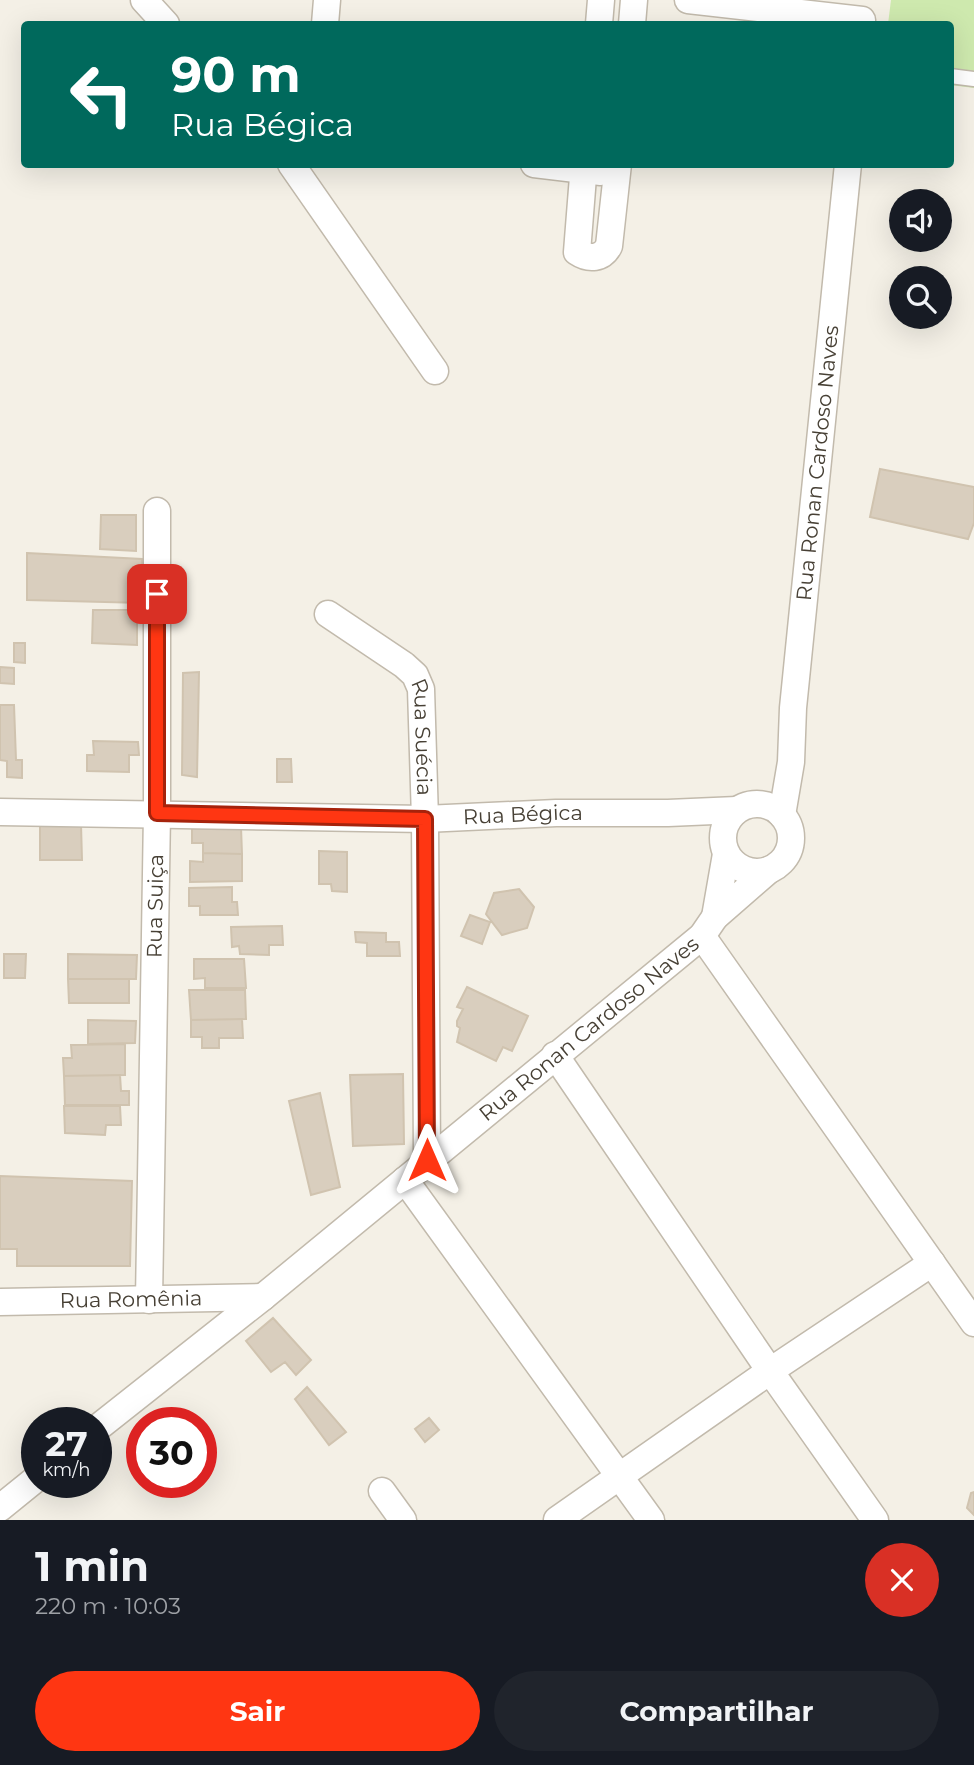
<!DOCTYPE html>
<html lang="pt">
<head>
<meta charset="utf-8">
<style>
	:root { --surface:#171b24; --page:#20242c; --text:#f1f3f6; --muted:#9ea1a6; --accent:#ff3612 }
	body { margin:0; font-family:Montserrat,sans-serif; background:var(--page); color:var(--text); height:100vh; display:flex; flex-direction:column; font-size:26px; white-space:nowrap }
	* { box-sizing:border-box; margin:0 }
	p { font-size:23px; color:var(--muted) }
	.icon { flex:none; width:38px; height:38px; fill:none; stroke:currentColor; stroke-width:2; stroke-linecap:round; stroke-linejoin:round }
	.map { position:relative; height:1520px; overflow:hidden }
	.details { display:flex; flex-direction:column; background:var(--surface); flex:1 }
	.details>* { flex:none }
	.hud { position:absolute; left:21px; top:21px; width:933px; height:147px; border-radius:7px; box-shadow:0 7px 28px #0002; background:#00695c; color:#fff; overflow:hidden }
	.controls { position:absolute; left:889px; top:189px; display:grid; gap:14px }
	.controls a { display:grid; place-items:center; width:63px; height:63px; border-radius:50%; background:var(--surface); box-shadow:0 7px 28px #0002; font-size:35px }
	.speed { position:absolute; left:21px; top:1407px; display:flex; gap:14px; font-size:35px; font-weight:700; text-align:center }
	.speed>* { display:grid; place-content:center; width:91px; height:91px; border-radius:50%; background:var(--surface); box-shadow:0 7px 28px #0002; line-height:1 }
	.speed small { font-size:18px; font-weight:400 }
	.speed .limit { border:10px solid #d22; background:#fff; color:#111 }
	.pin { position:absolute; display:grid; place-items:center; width:60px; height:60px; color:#fff; margin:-30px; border-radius:14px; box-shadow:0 4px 10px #0006 }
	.me { position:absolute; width:77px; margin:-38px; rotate:0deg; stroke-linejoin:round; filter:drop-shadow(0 0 5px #0008) }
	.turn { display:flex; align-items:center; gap:24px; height:147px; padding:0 35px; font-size:32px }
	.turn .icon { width:91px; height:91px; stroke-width:2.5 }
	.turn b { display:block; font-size:49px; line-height:60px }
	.round { display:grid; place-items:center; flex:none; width:74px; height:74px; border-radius:37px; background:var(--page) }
	.summary { display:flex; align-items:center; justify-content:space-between; height:119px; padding:0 35px }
	h1 { font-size:42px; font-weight:700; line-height:52px }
	.primary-button { display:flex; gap:14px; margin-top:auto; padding:14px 35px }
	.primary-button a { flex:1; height:80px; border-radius:42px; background:var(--accent); color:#fff; font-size:28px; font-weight:700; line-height:80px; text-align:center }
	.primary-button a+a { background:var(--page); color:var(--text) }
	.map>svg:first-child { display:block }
	.green { fill:#cee9ae }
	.building { fill:#d9cebe; stroke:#d0c3af; stroke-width:2 }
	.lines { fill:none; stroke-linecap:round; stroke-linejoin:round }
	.service-casing { stroke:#c2baac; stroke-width:17 }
	.minor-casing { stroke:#c2baac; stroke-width:29 }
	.service { stroke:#fff; stroke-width:14 }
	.minor { stroke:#fff; stroke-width:26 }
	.route-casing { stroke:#a6230c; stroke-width:18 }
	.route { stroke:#ff3612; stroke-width:12 }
	.labels { text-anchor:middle; stroke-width:5; stroke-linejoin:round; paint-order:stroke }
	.street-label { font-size:21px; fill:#474035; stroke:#fff }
</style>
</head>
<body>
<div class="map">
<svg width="974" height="1520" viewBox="0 0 974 1520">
	<rect width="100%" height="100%" fill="#f4f0e6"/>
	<path class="green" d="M891 0H974V88L950 85V24H888Z"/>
	<path class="building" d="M880 469 974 487V523L968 539 870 517Z
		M101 515H136V551L100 549Z
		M27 553 142 559 143 603 27 600Z
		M93 610H137V645L92 643Z
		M14 643H25V663L14 662Z
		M0 667 14 668V684L0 683Z
		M199 672 197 777 182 775 183 673Z
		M0 705H14L16 760H22V778L7 777V761L0 760Z
		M93 741 138 742 139 755H129V772L87 771V755H94Z
		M277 759H291L292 782H277Z
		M40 824H81L82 860H40Z
		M192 826 241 827 242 854 203 853V843H192Z
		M319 851 347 852V892L332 891 331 884H319Z
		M203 853 242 854V881L190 882V861L203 862Z
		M232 887V902H237L238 915H200V906H189V888Z
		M519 889 534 907 527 928 502 935 486 914 494 893Z
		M470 915 490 922 482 944 461 936Z
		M282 926 283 945H269V955L240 954 239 946 232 947 231 927Z
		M355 932 386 933V942H399L400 956H367V943L356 942Z
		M4 954H26L25 978H4Z
		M68 954 137 955 136 979H68Z
		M194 959H244L246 988H205V978L194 979Z
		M68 979H129V1003H69Z
		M467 987 528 1016 512 1051 503 1047 496 1061 457 1042 460 1028 457 1026V1021L463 1009 457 1007Z
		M189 990H245L246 1019 191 1020Z
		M242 1019 243 1038H219V1048H202V1037H191V1020Z
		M88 1020 136 1021 135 1043 88 1044Z
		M125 1044V1075L64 1076 63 1058H72L71 1045Z
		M403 1074 404 1144 353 1146 350 1075Z
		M120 1075 121 1091H129V1105H65L64 1076Z
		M320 1093 340 1187 311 1195 289 1101Z
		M64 1106H120L121 1125H106L105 1135 65 1133Z
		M0 1176 132 1181 130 1266H17V1249H0Z
		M273 1318 311 1360 296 1375 285 1362 271 1372 246 1341Z
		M307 1387 346 1432 329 1445 295 1399Z
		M429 1418 439 1430 425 1442 415 1429Z
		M974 1492V1515L967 1508 971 1493Z"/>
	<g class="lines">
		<g class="service-casing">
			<path id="service" d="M950 76 974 79"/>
		</g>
		<g class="minor-casing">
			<g id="minor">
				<path d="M144 0 166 24"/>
				<path d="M688 0 862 20"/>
				<path d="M325 24 327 0"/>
				<path d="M599 24 601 0"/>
				<path d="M632 24 634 0"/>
				<path d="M291 164 435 371"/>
				<path d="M534 164 601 172"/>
				<path d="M584 164 577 252C589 260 602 259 609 246L618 164"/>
				<path id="s1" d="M328 614 404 665 415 675 421 689 425 819 427 1160"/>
				<circle cx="757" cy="838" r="34"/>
				<path id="s2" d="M0 812 425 819 556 813H668L737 810"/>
				<path id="s3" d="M782 815 791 762 793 708 848 164"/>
				<path d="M715 917 726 854"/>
				<path d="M702 936 974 1323"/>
				<path d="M555 1055 770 1371 875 1520"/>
				<path d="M405 1180 651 1520"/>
				<path id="s4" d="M149 1300 157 813V511"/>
				<path id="s5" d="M0 1302 263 1297"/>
				<path id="s6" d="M96 1429 263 1297 702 936 715 917 769 870"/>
				<path d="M382 1491 403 1520"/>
				<path d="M0 1508 37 1478"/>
				<path d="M557 1520 770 1371 932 1263"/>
			</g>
		</g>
		<use href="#service" class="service"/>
		<use href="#minor" class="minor"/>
	</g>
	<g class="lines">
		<g class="route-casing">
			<path id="route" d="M157 594V813L425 819 427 1160"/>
		</g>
		<use href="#route" class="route"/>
	</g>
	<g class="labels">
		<g class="street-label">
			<text dy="7" stroke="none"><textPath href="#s3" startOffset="354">Rua Ronan Cardoso Naves</textPath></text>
			<text dy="7" stroke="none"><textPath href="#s1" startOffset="170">Rua Suécia</textPath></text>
			<text dy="7" stroke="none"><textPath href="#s2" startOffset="523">Rua Bégica</textPath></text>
			<text dy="7" stroke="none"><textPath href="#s4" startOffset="394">Rua Suiça</textPath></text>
			<text dy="7" stroke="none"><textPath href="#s6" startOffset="635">Rua Ronan Cardoso Naves</textPath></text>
			<text dy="7" stroke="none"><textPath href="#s5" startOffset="131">Rua Romênia</textPath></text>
		</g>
	</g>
</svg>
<div class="controls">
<a><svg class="icon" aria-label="sound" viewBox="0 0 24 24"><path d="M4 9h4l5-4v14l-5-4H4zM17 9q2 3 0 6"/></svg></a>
<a><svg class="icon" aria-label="search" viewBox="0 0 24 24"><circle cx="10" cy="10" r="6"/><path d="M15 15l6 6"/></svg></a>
</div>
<div class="speed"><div>27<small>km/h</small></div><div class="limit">30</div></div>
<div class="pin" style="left:157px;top:594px;background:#d93025"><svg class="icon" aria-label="arrive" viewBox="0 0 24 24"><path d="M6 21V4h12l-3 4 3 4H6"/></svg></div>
<svg class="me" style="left:427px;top:1160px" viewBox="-20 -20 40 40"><path d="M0-17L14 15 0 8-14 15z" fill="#ff3612" stroke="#fff" stroke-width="4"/></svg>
<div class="hud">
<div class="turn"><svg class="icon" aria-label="left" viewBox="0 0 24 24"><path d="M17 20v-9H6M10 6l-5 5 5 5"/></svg><div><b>90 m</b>Rua Bégica</div></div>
</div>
</div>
<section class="details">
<div class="summary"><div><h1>1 min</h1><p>220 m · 10:03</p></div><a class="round" style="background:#d93025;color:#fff"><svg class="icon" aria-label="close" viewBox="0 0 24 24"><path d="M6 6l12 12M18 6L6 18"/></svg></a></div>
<div class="primary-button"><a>Sair</a><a>Compartilhar</a></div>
</section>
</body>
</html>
